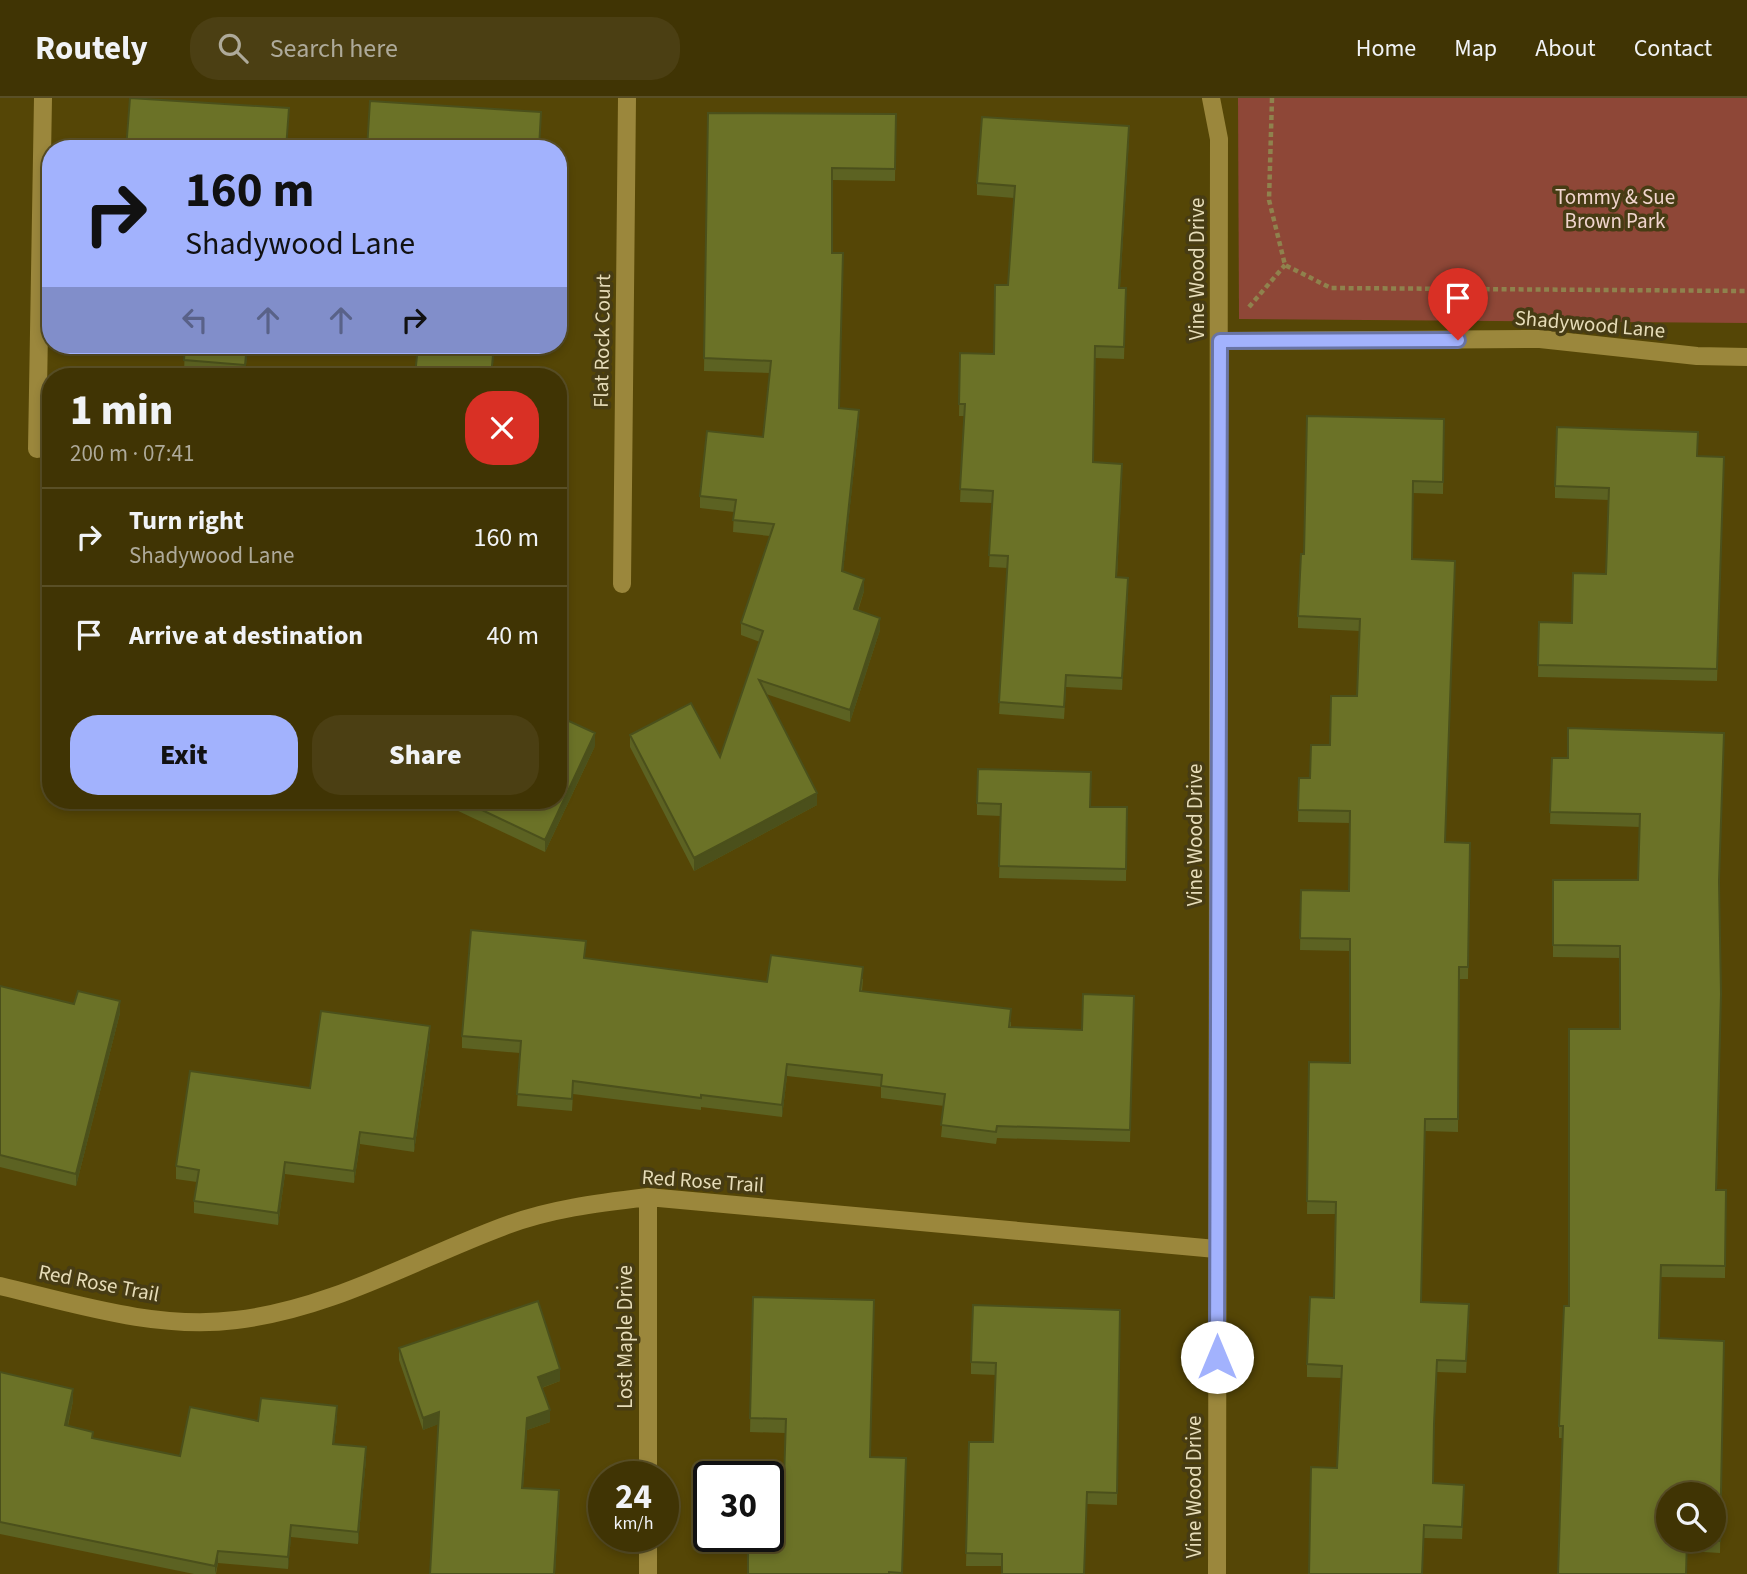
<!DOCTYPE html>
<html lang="en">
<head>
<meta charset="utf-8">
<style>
	:root { --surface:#403404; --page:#4b3f13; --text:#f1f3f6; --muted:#aeaa9a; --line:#594f26; --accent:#a2b2fd }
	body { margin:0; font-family:"Source Sans 3",sans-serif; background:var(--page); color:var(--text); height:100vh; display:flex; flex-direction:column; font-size:26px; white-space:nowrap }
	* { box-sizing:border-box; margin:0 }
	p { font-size:23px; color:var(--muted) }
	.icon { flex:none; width:38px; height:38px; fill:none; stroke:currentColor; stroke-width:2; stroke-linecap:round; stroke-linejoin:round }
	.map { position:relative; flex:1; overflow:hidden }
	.side { position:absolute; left:42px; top:270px; width:525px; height:441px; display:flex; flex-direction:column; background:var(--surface); border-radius:28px; box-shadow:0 4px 10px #0003,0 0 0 2px var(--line) }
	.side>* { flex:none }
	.guide { position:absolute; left:42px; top:42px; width:525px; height:214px; border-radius:28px; box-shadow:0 4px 10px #0003,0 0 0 2px var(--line); background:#a2b2fd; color:#111; overflow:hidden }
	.fabs { position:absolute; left:1656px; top:1384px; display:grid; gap:14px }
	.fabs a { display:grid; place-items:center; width:70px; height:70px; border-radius:50%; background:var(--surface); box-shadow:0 4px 10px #0003,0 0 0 2px var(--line); font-size:35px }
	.speed { position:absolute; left:588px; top:1363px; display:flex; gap:14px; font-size:35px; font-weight:700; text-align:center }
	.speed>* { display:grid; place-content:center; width:91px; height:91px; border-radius:50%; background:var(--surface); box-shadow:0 4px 10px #0003,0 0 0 2px var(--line); line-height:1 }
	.speed small { font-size:18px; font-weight:400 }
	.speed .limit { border:4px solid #111; border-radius:10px; background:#fff; color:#111 }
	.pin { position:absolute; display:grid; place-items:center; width:60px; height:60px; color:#fff; margin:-72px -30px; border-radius:50% 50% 50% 0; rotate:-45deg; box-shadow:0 0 7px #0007 }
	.pin .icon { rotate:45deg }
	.me { position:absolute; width:77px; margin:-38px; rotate:0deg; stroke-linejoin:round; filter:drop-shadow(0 0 5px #0008) }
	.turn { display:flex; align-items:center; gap:24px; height:147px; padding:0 28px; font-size:32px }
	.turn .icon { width:91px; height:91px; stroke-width:2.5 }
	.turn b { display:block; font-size:49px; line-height:60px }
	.lanes { display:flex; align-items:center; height:66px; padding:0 28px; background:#0003; justify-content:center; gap:35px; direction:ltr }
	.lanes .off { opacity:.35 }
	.round { display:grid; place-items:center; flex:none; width:74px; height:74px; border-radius:28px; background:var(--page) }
	.headline { display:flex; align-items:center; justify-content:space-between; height:119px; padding:0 28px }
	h1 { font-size:42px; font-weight:800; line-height:52px }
	.button { display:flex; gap:14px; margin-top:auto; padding:14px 28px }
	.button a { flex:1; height:80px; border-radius:28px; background:var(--accent); color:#111; font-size:28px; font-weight:800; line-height:80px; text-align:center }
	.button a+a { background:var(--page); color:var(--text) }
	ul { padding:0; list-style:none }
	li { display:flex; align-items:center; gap:21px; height:98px; padding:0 28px; border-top:2px solid var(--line) }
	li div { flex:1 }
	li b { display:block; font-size:26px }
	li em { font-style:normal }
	header { display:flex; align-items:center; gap:42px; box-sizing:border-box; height:98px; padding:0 35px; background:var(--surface); border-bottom:2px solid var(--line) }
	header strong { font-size:33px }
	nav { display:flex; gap:38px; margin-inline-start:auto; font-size:24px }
	.search { width:490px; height:63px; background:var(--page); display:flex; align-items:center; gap:18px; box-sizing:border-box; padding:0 24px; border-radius:28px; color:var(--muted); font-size:26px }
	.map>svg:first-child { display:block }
	.green { fill:#8e4737 }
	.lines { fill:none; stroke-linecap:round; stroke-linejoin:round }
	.path { stroke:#8f824d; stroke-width:4.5; stroke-dasharray:5 3.5; stroke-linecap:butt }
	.minor { stroke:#9b873c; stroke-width:18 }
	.wall { fill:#5c6222; fill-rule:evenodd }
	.shaded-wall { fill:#4b501b }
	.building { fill:#6b7227; stroke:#4b501b; stroke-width:2 }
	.route-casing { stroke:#6974a4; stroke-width:18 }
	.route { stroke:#a2b2fd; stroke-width:12 }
	.labels { text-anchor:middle; stroke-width:7; stroke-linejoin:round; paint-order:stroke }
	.park-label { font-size:21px; fill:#f1d5ce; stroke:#473c14 }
	.street-label { font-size:21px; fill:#e6dcb8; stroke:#473c14 }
</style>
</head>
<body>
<header>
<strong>Routely</strong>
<div class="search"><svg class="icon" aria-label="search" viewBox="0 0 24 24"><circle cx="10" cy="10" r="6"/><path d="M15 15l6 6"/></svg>Search here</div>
<nav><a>Home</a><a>Map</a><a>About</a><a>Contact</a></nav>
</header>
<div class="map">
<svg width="1747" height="1476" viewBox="0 0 1747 1476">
	<rect width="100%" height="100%" fill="#554606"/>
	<path class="green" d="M1238 0H1747V225L1239 221Z"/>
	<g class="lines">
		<path class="path" d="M1272 0 1269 102 1285 167 1331 190 1747 193
			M1249 209 1285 167"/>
		<path class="minor" d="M1211 0 1219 41 1217 1476
			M1220 243 1540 241 1697 258 1747 259
			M37 351 43 0
			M622 486 627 0
			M648 1099V1379
			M0 1188C76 1206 157 1232 236 1222 331 1211 414 1162 502 1129 548 1111 598 1105 648 1099L1216 1151
			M648 1438V1476"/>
	</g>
	<path class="wall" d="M708 15 896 16 895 83 832 82V155L839 310 859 324 843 473 864 493 858 513 880 532 850 624 766 596 817 707 694 773 630 649V637L720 659 760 544 741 537V525L770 438 733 434 734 414 700 410V398L763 339 770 275 704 273Z
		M1129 40 1120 190H1126L1124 261 1095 260 1093 364 1122 378 1117 479 1128 492 1122 592 1066 589 1064 621 999 616 1008 470 989 469 992 405 960 404 964 318H959L960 255 994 256 1008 187 1014 100 977 97V85Z
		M166 247H248L245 278 184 274 185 249Z
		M1444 321 1443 396 1413 395 1412 461 1445 744 1470 745 1468 881H1459L1458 1034 1425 1033 1421 1204 1469 1218 1466 1275 1437 1274 1434 1338 1433 1385 1464 1399 1462 1441 1424 1440 1337 1370 1341 1280 1307 1279V1266L1334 1200 1335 1116H1307L1309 964 1350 965V853L1300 852 1301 792 1349 793 1350 725 1298 724 1299 680H1310L1330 647 1357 598 1360 533 1298 530V518L1304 456Z
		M1697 358 1724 359 1717 583 1538 579 1539 524 1572 525 1606 476 1609 402 1555 400V388Z
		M1568 630 1724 635 1719 791 1721 909 1717 1092H1726L1725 1180 1661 1179 1659 1240 1724 1243 1720 1455 1687 1453 1686 1476H1558L1563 1340H1559V1328L1564 1208H1569V931H1620V860L1553 859V782H1638L1640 729 1550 726 1552 660H1568ZM1668 1396H1713V1442H1668Z
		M595 648 545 754 435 702H558Z
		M977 705 1127 709 1126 783 999 780 1001 718 977 717Z
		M585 861 767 884 863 881 862 893 1011 924V929L1082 932 1134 898 1130 1044 997 1040 996 1046 941 1039 944 1008 881 1000V989L787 978 782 1019 701 1009V1012L573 996 572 1013 517 1008 520 955 462 950V938Z
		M0 888 74 906 120 915 76 1088 0 1069Z
		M430 940 414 1054 360 1046 354 1085 285 1076 278 1127 194 1115V1103L197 1084 176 1081V1068L310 990Z
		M753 1199 871 1359 902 1476H748L783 1411 785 1335 750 1334Z
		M1120 1212 1117 1407 1087 1406 1002 1468H966L969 1344H993L996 1277 971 1276V1264Z
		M399 1250 560 1283 542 1290 550 1324 527 1332 523 1390 559 1404 555 1476H430L438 1326 423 1332 399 1262Z
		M0 1274 73 1303 68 1328 93 1340 180 1358 258 1323 337 1320 334 1346 366 1361 358 1446 291 1439 288 1471 218 1465 216 1476H194L0 1436Z"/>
	<path class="shaded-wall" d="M1129 28V40L1119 202V190Z
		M247 247H248L245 278V267Z
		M494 247H495L492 278H491Z
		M859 312V324L842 485V473Z
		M1128 480V492L1122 592V580Z
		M864 481V493L854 523V511Z
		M880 520V532L850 624V612Z
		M595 635V648L545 754V742Z
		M817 695V707L694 773V760Z
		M120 903V915L76 1088V1076Z
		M430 928V940L414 1054V1041Z
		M787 966V978L782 1019V1007Z
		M360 1034V1046L354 1085V1073Z
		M285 1064V1076L278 1127V1115Z
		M560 1271V1283L538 1291V1279Z
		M73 1291V1303L65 1339V1327Z
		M337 1308V1320L333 1358V1346Z
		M550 1312V1324L527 1332 522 1402 527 1320Z
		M439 1314V1326L423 1332V1320Z
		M366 1349V1361L358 1446V1434Z
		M559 1392 555 1476H554Z
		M291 1427V1439L288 1471V1459Z
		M218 1453V1465L215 1476V1468Z"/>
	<path class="building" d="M130 0 289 10 286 51H126Z
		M370 3 541 14 539 51H367Z
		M708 15 896 16 895 71 832 70V155H843L839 310 859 312 842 473 864 481 854 511 880 520 850 612 759 582 817 695 694 760 630 637 691 605 720 659 763 533 741 525 774 426 733 422 736 402 700 398 707 333 763 339 771 263 704 260Z
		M982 19 1129 28 1119 190H1126L1124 249 1095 248 1093 364 1122 366 1116 479 1128 480 1122 580 1066 577 1064 609 999 604 1008 458 989 457 993 393 960 391 965 306H959L960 255 994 256 995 187H1008L1015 88 977 85Z
		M185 247H247L245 267 184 262Z
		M418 247H494L491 278H415Z
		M1307 318 1444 321 1443 384 1413 383 1412 461 1455 463 1445 744 1470 745 1468 869H1459L1458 1021H1425L1421 1204 1469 1206 1466 1263 1437 1262 1434 1326 1433 1385 1464 1387 1462 1429 1424 1427 1422 1476H1309L1311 1369 1337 1370 1342 1268 1307 1266 1310 1199 1334 1200 1336 1104 1307 1103 1309 964 1350 965V841L1300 840 1301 792 1349 793 1350 713 1298 712 1299 680H1310L1311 647H1330L1331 598H1357L1360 521 1298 518 1301 456H1304Z
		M1557 329 1698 334 1697 358 1724 359 1717 571 1538 567 1539 524 1572 525 1573 475 1606 476 1609 390 1555 388Z
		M558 618 595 635 545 742 461 702H558Z
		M1568 630 1724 635 1719 783 1721 896 1716 1092H1726L1725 1168 1661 1167 1659 1240 1724 1243 1720 1443 1704 1442H1713V1396H1668V1442H1687L1686 1476H1558L1563 1328H1559L1564 1208H1569V931H1620V848L1553 847V782H1638L1640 716 1550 714 1552 660H1568Z
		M978 671 1091 674 1090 709H1127L1126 771 999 768 1001 706 977 705Z
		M471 832 586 843 584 860 767 884 771 857 863 869 860 893 1011 911 1009 929 1082 932 1083 896 1134 898 1130 1032 997 1028 996 1034 941 1027 945 996 881 988 882 977 787 966 782 1007 701 997V1000L573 983 572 1001 517 996 521 943 462 938Z
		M0 888 74 906 78 893 120 903 76 1076 0 1057Z
		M321 913 430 928 414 1041 360 1034 354 1073 285 1064 278 1115 194 1103 199 1072 176 1068 190 973 310 990Z
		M753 1199 874 1202 870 1359 906 1360 902 1475 889 1474V1476H748V1438H768V1411H783L786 1321 750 1320Z
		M538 1203 560 1271 538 1279 550 1312 527 1320 522 1390 559 1392 554 1476H430L439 1314 423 1320 399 1250Z
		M973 1207 1120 1212 1117 1395 1087 1394 1084 1476H1002V1456L966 1455 969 1344H993L996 1265 971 1264Z
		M0 1274 73 1291 65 1327 93 1334 92 1340 180 1358 190 1309 258 1323 261 1300 337 1308 333 1346 366 1349 358 1434 291 1427 288 1459 218 1453 215 1468 0 1424Z"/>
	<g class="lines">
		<g class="route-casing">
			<path id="route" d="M1217 1259 1220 243 1458 242"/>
		</g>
		<use href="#route" class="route"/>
	</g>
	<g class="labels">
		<g class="park-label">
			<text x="1615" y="106">Tommy &amp; Sue<tspan x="1615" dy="24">Brown Park</tspan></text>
		</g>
		<g class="street-label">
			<text transform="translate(1197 171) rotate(-90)" y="7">Vine Wood Drive</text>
			<text transform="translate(1590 226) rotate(5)" y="7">Shadywood Lane</text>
			<text transform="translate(602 243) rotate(-89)" y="7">Flat Rock Court</text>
			<text transform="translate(1195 737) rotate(-90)" y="7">Vine Wood Drive</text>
			<text transform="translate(703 1083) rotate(4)" y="7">Red Rose Trail</text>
			<text transform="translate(99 1185) rotate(11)" y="7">Red Rose Trail</text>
			<text transform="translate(625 1239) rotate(-90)" y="7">Lost Maple Drive</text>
			<text transform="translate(1194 1389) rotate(-90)" y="7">Vine Wood Drive</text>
		</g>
	</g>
</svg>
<div class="fabs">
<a><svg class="icon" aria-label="search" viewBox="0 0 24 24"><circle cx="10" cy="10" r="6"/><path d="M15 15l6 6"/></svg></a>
</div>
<div class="speed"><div>24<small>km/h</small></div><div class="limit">30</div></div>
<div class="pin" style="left:1458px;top:242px;background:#d93025"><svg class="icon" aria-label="arrive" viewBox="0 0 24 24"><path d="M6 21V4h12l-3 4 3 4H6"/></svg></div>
<svg class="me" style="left:1217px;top:1259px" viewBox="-20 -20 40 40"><circle r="19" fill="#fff"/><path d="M0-13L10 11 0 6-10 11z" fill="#a2b2fd"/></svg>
<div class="guide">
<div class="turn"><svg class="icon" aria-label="right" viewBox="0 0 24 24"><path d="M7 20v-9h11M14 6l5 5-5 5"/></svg><div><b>160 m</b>Shadywood Lane</div></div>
<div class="lanes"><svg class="icon off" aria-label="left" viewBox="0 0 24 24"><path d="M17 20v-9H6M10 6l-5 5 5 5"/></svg><svg class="icon off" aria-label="ahead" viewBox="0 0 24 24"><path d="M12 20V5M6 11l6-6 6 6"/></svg><svg class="icon off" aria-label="ahead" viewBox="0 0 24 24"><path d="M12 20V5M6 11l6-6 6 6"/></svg><svg class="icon" aria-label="right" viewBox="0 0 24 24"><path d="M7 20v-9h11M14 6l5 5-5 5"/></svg></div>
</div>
<section class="side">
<div class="headline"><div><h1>1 min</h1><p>200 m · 07:41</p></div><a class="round" style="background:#d93025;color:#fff"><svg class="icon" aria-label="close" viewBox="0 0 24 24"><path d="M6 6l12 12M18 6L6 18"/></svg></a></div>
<ul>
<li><svg class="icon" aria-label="right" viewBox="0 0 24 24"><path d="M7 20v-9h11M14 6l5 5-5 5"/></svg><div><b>Turn right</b><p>Shadywood Lane</p></div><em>160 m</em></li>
<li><svg class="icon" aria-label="arrive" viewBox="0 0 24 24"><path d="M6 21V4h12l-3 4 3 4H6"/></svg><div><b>Arrive at destination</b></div><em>40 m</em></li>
</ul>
<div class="button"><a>Exit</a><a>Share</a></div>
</section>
</div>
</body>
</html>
